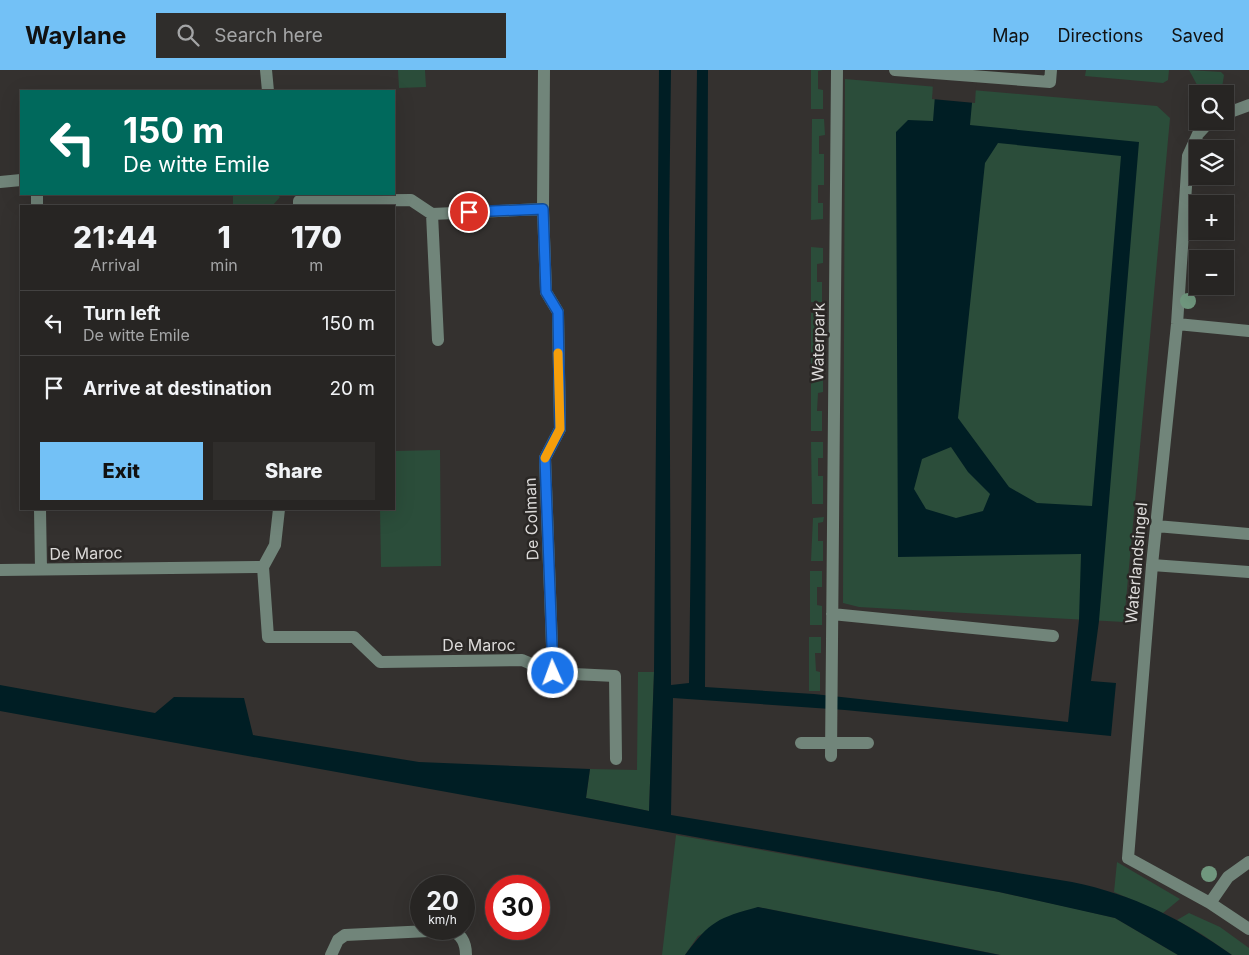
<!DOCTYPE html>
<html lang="en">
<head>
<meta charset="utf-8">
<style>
	:root { --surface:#272523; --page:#2f2d2b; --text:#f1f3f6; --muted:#a4a5a6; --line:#434241; --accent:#73c1f6 }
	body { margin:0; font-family:Inter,sans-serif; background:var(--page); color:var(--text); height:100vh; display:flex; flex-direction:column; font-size:19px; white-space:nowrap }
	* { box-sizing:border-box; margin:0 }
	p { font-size:16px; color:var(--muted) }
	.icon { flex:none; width:28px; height:28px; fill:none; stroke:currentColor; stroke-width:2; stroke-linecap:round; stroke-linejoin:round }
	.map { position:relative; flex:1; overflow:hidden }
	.drawer { position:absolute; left:20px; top:135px; width:375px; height:305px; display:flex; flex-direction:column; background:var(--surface); border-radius:0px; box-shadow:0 5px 20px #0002,0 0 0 1px var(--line) }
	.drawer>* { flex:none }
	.top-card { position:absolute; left:20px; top:20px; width:375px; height:105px; border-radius:0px; box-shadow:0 5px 20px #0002,0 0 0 1px var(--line); background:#00695c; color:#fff; overflow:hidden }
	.controls { position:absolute; left:1189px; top:15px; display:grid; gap:10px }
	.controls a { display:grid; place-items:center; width:45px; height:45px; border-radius:0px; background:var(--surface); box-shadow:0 5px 20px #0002,0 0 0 1px var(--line); font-size:25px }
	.speed { position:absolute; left:410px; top:805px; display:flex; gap:10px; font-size:25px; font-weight:700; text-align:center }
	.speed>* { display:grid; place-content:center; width:65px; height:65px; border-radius:50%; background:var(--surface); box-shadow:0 5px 20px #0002,0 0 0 1px var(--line); line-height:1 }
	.speed small { font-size:12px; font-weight:400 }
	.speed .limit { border:8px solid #d22; background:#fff; color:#111 }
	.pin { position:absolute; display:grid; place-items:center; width:42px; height:42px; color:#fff; margin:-21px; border:2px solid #fff; border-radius:50%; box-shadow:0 1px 5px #0007 }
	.me { position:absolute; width:55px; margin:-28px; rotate:358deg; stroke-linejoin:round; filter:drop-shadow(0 0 4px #0008) }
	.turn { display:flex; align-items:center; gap:18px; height:105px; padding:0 20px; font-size:22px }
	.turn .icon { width:65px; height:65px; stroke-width:2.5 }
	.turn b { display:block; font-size:35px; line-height:42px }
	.eta { display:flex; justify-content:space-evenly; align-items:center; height:85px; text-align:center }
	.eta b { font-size:30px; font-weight:800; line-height:35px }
	.cta { display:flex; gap:10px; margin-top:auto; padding:10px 20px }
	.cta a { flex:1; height:58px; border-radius:0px; background:var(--accent); color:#111; font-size:20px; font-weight:800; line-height:58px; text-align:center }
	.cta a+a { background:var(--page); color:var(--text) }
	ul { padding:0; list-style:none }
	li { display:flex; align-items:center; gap:15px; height:65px; padding:0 20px; border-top:1px solid var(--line) }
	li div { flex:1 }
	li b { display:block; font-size:19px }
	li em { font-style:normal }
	header { display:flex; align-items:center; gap:30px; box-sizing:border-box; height:70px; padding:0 25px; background:var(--accent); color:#111 }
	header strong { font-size:24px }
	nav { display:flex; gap:28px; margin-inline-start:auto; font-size:18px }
	.search { width:350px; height:45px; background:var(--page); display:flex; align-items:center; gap:12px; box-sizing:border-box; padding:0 18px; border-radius:0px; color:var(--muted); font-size:19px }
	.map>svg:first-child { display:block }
	.green { fill:#2b4d3a }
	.water { fill:#001e24; fill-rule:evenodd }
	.pier { fill:#34312f }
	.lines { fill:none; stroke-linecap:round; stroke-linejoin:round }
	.minor { stroke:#71857a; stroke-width:12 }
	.tree { fill:#70977e }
	.route-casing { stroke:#114b97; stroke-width:12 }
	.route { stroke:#1a73e8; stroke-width:9 }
	.slow { stroke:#f59e0b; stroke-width:9 }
	.labels { text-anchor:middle; stroke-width:5; stroke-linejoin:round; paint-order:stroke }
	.street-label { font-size:16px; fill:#dcdad9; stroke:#2a2725 }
</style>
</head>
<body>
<header>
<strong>Waylane</strong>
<div class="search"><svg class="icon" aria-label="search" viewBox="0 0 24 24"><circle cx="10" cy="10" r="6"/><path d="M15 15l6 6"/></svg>Search here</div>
<nav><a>Map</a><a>Directions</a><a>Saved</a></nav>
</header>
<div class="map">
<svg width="1249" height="885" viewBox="0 0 1249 885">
	<rect width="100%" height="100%" fill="#34312f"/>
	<path class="green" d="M398 0H425L426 17 399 18Z
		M811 0H823L818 1V19L823 20V39H811Z
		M1086 0H1169L1168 10 1163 13 1085 6Z
		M1189 0 1221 2 1224 5 1221 24H1202Z
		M845 9 1157 36 1170 48 1124 552 859 537 843 533Z
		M812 49H824L825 65 819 66V84H824V115H818V133H823V149L811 150Z
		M233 124H277L280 127 273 135 236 136 233 135Z
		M811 177 823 178V193L817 194V212H822V232H811Z
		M811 243H823V259H818V277H823V297H811Z
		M811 306 823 307V322L818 323 817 341H822V361H811Z
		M811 372H823V388H818V406H823V434H812Z
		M440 380 441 496 381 497 380 439H394V381Z
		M824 447 823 452 818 453V471H823V491H811L813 448Z
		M810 501H822V517H817V535L822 536V555H810Z
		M809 567H821V583H815L816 601 820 602V621H809Z
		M638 602H654L649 741 586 728 590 699 637 700Z
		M676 765 999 822 1077 839 1115 848 1178 885H1001L758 837 698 866 685 885H662Z
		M1117 792 1180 829 1163 843 1114 822Z
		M1189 843 1220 857 1249 878V885H1232L1203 865 1177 850Z"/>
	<path class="water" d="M659 0H671L669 159 671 615 689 613 697 0H708L705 617 814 624 1068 652 1079 550 1081 484 898 487 896 62 908 50 933 51 937 0H975L970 55 1139 72 1099 551 1091 611 1116 613 1111 666 845 640 673 628 671 745 1072 812C1135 825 1179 848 1232 885H1178L1115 848 999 822 0 641V615L155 643 174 627 244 628 253 665 419 692 590 699 586 728 649 741 654 602ZM998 73 1121 86 1092 436 1037 433 1009 417 958 348 985 93ZM951 377 968 402 990 424 983 441 956 448 926 439 914 419 922 389Z
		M758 837 1000 885H1001H685C710 851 718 848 758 837Z"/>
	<path class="pier" d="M934 0H977L975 33 932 29Z"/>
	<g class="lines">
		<path class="minor" d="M266 0 268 21
			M544 0 543 139 546 222 558 242 560 359 545 388 553 603
			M895 0 1050 12 1051 0
			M1225 44 1249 35
			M1210 51 1198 64 1188 86 1177 254 1152 495 1128 788 1210 833 1249 859
			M0 112 21 110
			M37 124V136
			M299 136V131L411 130 432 144 543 139
			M432 144 438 270
			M1177 254 1249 261
			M40 439 41 499
			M279 439 275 475 263 497 268 567H354L380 592 522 590 553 603 615 606 616 689
			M1156 456 1249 464
			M1152 495 1249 502
			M0 500 263 497
			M832 544 1053 566
			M801 673H868
			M831 686 837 0
			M1210 833 1228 807 1249 792
			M331 885 338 870 345 865 450 860C462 864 466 873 466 885"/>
	</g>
	<g class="tree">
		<circle cx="1188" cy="231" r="8"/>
		<circle cx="1209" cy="804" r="8"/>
	</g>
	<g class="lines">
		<g class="route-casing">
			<path id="route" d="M469 142 543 139 546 222 558 242 560 359 545 388 553 603"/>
		</g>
		<use href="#route" class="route"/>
		<path class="slow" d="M545 388 560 359 558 283"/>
	</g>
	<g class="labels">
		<g class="street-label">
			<text transform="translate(818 272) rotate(-89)" y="6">Waterpark</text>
			<text transform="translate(531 449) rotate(-92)" y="6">De Colman</text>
			<text transform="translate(86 483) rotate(-1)" y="6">De Maroc</text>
			<text transform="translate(1136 493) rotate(-85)" y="6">Waterlandsingel</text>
			<text x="479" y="581">De Maroc</text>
		</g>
	</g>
</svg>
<div class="controls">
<a><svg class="icon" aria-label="search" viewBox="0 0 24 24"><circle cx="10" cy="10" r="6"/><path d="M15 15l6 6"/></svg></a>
<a><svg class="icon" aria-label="layers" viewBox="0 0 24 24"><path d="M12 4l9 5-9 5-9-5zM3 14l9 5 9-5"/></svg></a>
<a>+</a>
<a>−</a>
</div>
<div class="speed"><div>20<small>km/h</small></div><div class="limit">30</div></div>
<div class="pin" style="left:469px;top:142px;background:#d93025"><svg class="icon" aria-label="arrive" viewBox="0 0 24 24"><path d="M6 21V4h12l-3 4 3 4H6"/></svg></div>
<svg class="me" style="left:553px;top:603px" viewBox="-20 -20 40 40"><circle r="17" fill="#1a73e8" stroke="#fff" stroke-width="3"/><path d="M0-11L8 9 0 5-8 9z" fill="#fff"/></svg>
<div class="top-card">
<div class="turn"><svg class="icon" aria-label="left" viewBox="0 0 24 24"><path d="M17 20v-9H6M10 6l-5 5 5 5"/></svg><div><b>150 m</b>De witte Emile</div></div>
</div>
<section class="drawer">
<div class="eta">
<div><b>21:44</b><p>Arrival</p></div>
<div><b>1</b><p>min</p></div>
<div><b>170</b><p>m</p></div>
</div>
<ul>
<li><svg class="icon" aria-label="left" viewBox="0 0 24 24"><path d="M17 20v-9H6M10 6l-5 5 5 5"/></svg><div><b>Turn left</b><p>De witte Emile</p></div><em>150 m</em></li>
<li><svg class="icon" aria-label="arrive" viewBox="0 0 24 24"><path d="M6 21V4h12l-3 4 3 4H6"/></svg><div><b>Arrive at destination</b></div><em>20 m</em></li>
</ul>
<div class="cta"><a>Exit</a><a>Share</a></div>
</section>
</div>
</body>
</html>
